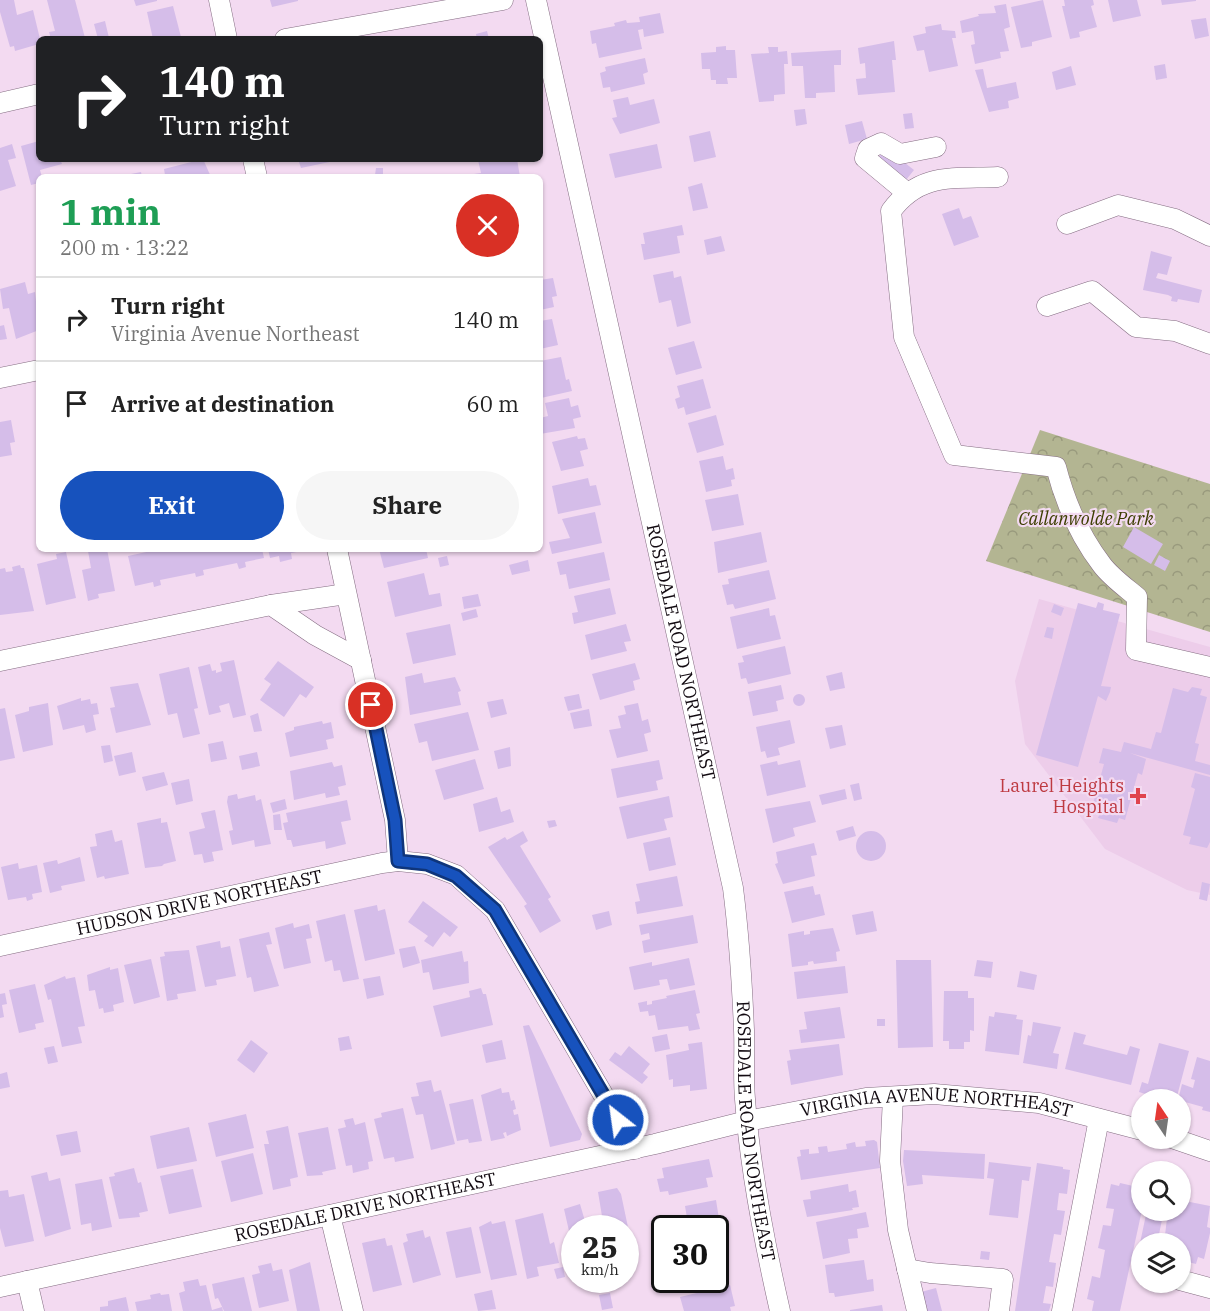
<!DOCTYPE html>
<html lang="en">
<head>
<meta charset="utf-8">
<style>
	:root { --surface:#fff; --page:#f6f6f6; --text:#222; --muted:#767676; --line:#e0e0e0; --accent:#1752bd }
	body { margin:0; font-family:"IBM Plex Serif",serif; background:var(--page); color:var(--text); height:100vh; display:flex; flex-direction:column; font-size:22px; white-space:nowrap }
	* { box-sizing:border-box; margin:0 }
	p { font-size:20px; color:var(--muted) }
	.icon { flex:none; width:33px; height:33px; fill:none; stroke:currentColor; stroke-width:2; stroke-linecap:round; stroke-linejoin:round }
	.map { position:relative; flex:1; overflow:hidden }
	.details { position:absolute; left:36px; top:174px; width:507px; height:378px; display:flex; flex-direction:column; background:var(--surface); border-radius:9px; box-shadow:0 2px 4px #0004 }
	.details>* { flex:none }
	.hud { position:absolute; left:36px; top:36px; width:507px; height:126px; border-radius:9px; box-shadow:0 2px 4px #0004; background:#202124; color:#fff; overflow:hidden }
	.needle { width:39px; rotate:347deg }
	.buttons { position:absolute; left:1131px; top:1089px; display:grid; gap:12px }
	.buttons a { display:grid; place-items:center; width:60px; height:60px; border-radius:50%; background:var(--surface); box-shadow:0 2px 4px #0004; font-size:30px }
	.speed { position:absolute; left:561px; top:1215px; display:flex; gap:12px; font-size:30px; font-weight:700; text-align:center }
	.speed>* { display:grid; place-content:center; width:78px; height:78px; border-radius:50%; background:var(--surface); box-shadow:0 2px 4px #0004; line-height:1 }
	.speed small { font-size:15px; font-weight:400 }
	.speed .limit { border:3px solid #111; border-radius:9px; background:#fff; color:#111 }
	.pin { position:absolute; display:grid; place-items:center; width:51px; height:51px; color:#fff; margin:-26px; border:3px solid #fff; border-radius:50%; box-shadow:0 2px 6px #0007 }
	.me { position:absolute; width:66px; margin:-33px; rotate:330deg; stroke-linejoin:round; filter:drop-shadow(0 0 4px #0008) }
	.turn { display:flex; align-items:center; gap:21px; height:126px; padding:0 24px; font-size:27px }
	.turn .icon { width:78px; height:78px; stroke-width:2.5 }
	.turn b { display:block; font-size:42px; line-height:51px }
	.round { display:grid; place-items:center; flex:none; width:63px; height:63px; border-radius:32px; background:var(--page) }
	.overview { display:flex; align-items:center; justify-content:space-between; height:102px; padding:0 24px }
	h1 { font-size:36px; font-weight:800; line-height:45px; color:#1e9e55 }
	.button { display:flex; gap:12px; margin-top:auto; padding:12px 24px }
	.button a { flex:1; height:69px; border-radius:36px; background:var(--accent); color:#fff; font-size:24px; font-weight:800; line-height:69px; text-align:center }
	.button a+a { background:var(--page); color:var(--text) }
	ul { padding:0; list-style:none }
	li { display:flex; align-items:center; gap:18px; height:84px; padding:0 24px; border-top:2px solid var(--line) }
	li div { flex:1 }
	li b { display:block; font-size:22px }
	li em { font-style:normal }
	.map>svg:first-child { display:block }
	.built { fill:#edcdea }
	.park { fill:url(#park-crowns) }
	.building { fill:#d5bde9 }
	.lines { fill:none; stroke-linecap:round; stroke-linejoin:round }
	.minor-casing { stroke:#846d82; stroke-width:21 }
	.minor { stroke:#fff; stroke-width:20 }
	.route-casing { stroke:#0f357b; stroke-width:15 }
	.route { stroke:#1752bd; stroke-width:10 }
	.health-dot { fill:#e0444e; stroke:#f3daf1; stroke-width:2 }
	.labels { text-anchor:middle; stroke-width:4.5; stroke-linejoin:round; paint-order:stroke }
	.park-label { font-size:18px; font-style:italic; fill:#3c3d00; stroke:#f3daf1 }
	.street-label { font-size:18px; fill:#120a11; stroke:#f3daf1 }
	.health-label { font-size:18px; fill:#be3a42; stroke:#f3daf1; text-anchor:end }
</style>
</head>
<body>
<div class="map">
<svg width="1210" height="1311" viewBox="0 0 1210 1311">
	<defs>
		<pattern id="park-crowns" width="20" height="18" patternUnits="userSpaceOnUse" patternTransform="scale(1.5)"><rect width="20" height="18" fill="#b3b592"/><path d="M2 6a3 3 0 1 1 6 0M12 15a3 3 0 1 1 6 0" fill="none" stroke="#999a7d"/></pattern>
	</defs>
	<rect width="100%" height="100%" fill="#f3daf1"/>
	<path class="built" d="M1039 599 1210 647V895L1187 890 1105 849 1025 744 1015 681Z"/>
	<path class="park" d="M1040 430 1210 484V632L986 561Z"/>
	<path class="building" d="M0 0H14L17 15 33 10 40 39 39 44 15 51 14 46 10 47 0 12Z
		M47 0H75L85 38 51 39 49 32 55 31Z
		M134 0H157V1L136 6Z
		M270 0H298V1L272 7Z
		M1043 0 1052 37 1032 42V46L1021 48 1011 7Z
		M1064 0H1093L1094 5 1091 6 1097 27 1079 32 1080 37 1070 39 1062 6H1065Z
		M1108 0H1137L1141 16 1113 22Z
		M1161 0H1196V1L1162 5Z
		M1006 4 1010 27 1004 29 1009 51 1000 52 1001 58 975 64 971 45 975 44 973 31 962 33 960 21 979 16 978 14 996 13 994 6Z
		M173 6 181 37 153 39 147 12Z
		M660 13 664 33 644 37 643 29 638 30 642 49 599 58 596 43 592 44 590 31 615 26 614 23 626 20 627 23 640 22 639 17Z
		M1206 18 1209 36 1195 39 1191 20Z
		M105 21 109 38 98 39 94 24Z
		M941 24 942 30 955 31 956 38H952L958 66 929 72 924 50 917 51 913 36 926 33 925 27Z
		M487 31 489 39H477L476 34Z
		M894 41 896 60H892L895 92 858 95 856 79 866 78 865 63 860 64 858 48Z
		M726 46V50H735L737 78H727L728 84H716V80H711L710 69H702L701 53 716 52V47Z
		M768 47H778V52L787 51 788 64H784L785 94 774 95V101L759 102 751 54 769 53Z
		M841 50V65H834L835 92 816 93V98H805L803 66H792L791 53Z
		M645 58 648 72 643 74 645 84 611 92 610 87 603 88 600 73 606 71 605 67Z
		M1165 64 1167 78 1156 80 1154 66Z
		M1071 66 1076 85 1056 90 1052 72Z
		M983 69 987 88 1016 82 1019 98 1008 101 1009 108 989 112 975 70Z
		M628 97 630 105 654 99 660 123 620 134 612 118 617 117 613 100Z
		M805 109 807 124 796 126 794 110Z
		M912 113 914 128 905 129 903 114Z
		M862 121 867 139 849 144 845 125Z
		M710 131 716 157 694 162 689 136Z
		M39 141V159H60L62 164 40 170 42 177H39V183L31 185 21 146Z
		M12 144 16 158 8 160 16 186 0 191V148Z
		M657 144 662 168 615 178 609 154Z
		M886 148 914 170 902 185 874 163Z
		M203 159 211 177H160L165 175 164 169Z
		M298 159H339V160L301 168Z
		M517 159 520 177H474V174L481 173 478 160Z
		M376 168H383V176L375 175Z
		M141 172 142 177H121V176Z
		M702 183 708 208 693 211 688 187Z
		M959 208 963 219 971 216 979 237 954 246 942 214Z
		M682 225 684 235 677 236 680 253 644 260 641 244H645L643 233Z
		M721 236 725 251 707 255 704 240Z
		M1151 251 1172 257 1167 275 1158 273 1156 278 1202 290 1199 303 1178 299 1177 302 1171 301 1172 297 1168 295 1143 290Z
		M673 271 674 278 681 276 691 323 677 327 671 300 659 303 653 275Z
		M553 278 557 296 552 297 554 307 540 310V280Z
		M25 282 28 294 35 292 39 330 16 339 9 308 3 309 0 289Z
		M552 319 558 345 540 349V321Z
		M4 325 7 339 0 340V326Z
		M694 341 702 368 676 375 668 348Z
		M561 357 566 380 569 379 572 391 541 398 540 361Z
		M703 379 711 408 686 415 684 407 678 409 675 399 680 397 677 386Z
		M569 398 571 407 578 405 581 417 573 419 575 428 540 434V418L548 416 545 403Z
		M716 415 724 445 697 453 688 423Z
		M11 420 15 442 10 443 12 455 0 457V422Z
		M577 436 578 439 585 438 588 449 580 451 584 466 561 471 552 442Z
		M723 456 726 470 733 468 735 479 731 480 732 486 706 492 699 461Z
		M588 478 590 486 596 485 601 505 558 514 552 486Z
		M738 494 744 525 712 531 705 500Z
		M595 512 602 543 552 554 549 542 570 538 562 519Z
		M1134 527 1163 544 1151 564 1123 547Z
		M761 532 767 562 718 573 714 542Z
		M98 549H107L115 591 98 594 99 598 88 601 82 570 91 568 88 551Z
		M160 549H262L264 558 245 562 246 567 239 569 237 563 203 570 204 575 196 577 195 573 160 580 161 585 154 587 153 582 135 586 128 556Z
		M268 549H301L302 551 291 553 292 559 280 562 279 556 270 558Z
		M379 549H426L428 558 384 568Z
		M66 552 76 598 46 605 37 564 57 559 56 554Z
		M604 552 610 580 569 589 566 574 560 575 557 562Z
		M1159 555 1170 561 1165 571 1154 565Z
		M447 556 449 565 440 567 438 558Z
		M528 560 530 571 512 575 509 565Z
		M20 565 21 568H24L34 611 0 615V569L5 568 6 572 13 571 12 567Z
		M769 570 776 599 735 609 733 604 727 605 722 585 729 584 728 579Z
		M424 573 429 595 440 593 442 606 395 617 387 582Z
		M610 588 616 614 574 624 572 613 578 612 574 596Z
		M478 594 481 606 464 609 462 597Z
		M1098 602 1104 604 1103 610 1120 614 1101 686 1111 687 1110 692 1106 701 1098 696 1078 767 1036 755 1078 603 1096 608Z
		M1054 604 1064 608 1061 616 1051 612Z
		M769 608 770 616 775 615 781 639 737 649 730 617Z
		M476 609 478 617 463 621 461 613Z
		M450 624 456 655 413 664 406 633Z
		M626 624 631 641 624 642 627 651 591 660 585 635Z
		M1047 627 1054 628 1052 639 1044 637Z
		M785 646 791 674 748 684 746 678 741 679 738 663 744 662 742 656Z
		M234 660 246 715 233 718 229 703 219 706 221 712 209 715 198 667 210 664 212 671 216 670V673L222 671 220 663Z
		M278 661 314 687 306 698 300 694 284 717 260 700 271 684 264 679Z
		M635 663 640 679 633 681 635 690 600 700 592 674Z
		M189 667 198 708 194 709 200 734 183 738 177 713 168 715 159 674Z
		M842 672 845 688 830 691 826 676Z
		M422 673 424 683 455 677 461 691 458 692 461 705 410 715 405 677Z
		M138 683 151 725 116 733 110 708 115 707 110 687Z
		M781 685 784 699 776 701 778 711 753 716 748 692Z
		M1192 687 1202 689 1200 695 1207 697 1195 743 1199 744 1195 761 1210 765V775L1130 753 1146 759 1142 775 1138 773 1125 820 1119 818 1117 823 1098 818 1100 813 1091 811 1104 764 1099 763 1103 748 1121 752 1124 742 1151 749 1156 732 1161 733 1173 688 1188 692Z
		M793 700a6 6 0 1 1 12 0a6 6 0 1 1-12 0Z
		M579 694 582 708 568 711 564 697Z
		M81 698V701L90 699 91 704 97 703 99 714 93 715 96 730 86 733 84 725 63 730 57 706Z
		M503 699 507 714 491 718 487 702Z
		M48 703 53 745 23 752 15 715 29 711V707Z
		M638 703 642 721 648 719 651 732 644 734 648 751 617 758 609 730 621 728 618 716 626 714 624 706Z
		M5 708 15 758 0 761V709Z
		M589 709 592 726 574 729 570 713Z
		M468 712 479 750 432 761 427 741 419 743 414 724Z
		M258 713 262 731 254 732 250 716Z
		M790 720 795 743 778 748 780 755 767 758 765 751 761 752 756 727Z
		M322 721 323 724 331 722 334 738 326 740 328 749 290 757 285 733 294 730V727Z
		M842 725 846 745 830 749 825 728Z
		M223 741 227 759 211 762 208 744Z
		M110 745 113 761 104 763 101 746Z
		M510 747 511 766 498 769 494 751Z
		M132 752 136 772 119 776 114 756Z
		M257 752 260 766 242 770 239 756Z
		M475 759 484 789 444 800 435 770Z
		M659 760 663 779 656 781 658 790 617 798 611 769Z
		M800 760 806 787 767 796 760 765 777 761 778 765Z
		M332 762 334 767 342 765 346 785 338 787 340 795 326 798 325 793 294 800 290 771Z
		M164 772 168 785 146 791 142 777Z
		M1195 773 1210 777V842L1207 848 1189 844 1191 837 1183 835 1195 789 1191 787Z
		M189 779 193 801 176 805 171 783Z
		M859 783 862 799 854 801 850 785Z
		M845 789 847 799 822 805 819 795Z
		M237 794 238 799 255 795 256 801 261 799 271 844 255 847 254 840 232 845 229 831 233 830 227 802 228 796Z
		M669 796 673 817 664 819 667 830 627 839 619 807Z
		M497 797 501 812 510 809 514 822 479 832 473 804Z
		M285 799 287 809 273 813 270 803Z
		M347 800 351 820 341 822 346 844 326 849 325 841 293 847 291 840H287L283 823 288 822 286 813Z
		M810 801 816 822 793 828 795 836 773 843 765 809Z
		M215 810 223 850 212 852 214 861 204 863 202 854 194 855 189 832 205 828 201 813Z
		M280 814 282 830H274L273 815Z
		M161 818V823L167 822 176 861 164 864 162 866 145 868 137 823Z
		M555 820 557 826 549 828 547 821Z
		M853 826 856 836 839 841 836 831Z
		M112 830 115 842 122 840 129 874 105 879 104 876 97 878 90 847 97 846 95 834Z
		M523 831 528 841 520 846 551 897 548 899 561 921 540 933 524 906 527 904 488 847 505 837 507 840Z
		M856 846a15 15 0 1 1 30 0a15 15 0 1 1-30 0Z
		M670 837 676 865 649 871 643 843Z
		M814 843 817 855 811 856 815 876 783 884 775 864 778 863 776 852Z
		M80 857 85 881 61 886 62 890 50 893 43 863 57 860 58 864Z
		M18 863 19 869 37 865 42 892 32 894 33 899 27 901 26 897 8 900 1 867Z
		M677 876 683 906 637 914 635 902 640 901 636 884Z
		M1202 882 1210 884 1207 901 1199 899Z
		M813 886 815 895 820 894 825 915 792 923 784 892Z
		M423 901 458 927 450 937 444 932 433 947 424 941 428 936 408 922Z
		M377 905 378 911 385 909 395 954 365 961 354 910Z
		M609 911 612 925 596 930 592 915Z
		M873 911 877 931 856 935 852 915Z
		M345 914 359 979 343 982 340 970 334 971 332 960 325 962 316 921Z
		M693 915 698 943 644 953 642 941 650 939 649 933 641 935 639 925Z
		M293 923 294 928 309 924 312 938 306 939 311 963 284 969 275 928Z
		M833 928 840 951 836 952 837 961 814 964 813 961 808 962V965L792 967 788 934 804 931V935L810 934V931Z
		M269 932 272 944 266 945 279 986 254 992 251 977 247 978 239 939Z
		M220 941 221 948 230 946 236 976 216 980 217 985 205 987 196 946Z
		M415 946 420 963 403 968 399 949Z
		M189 950 196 991 177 994 178 999 167 1001 160 957 165 956 164 952Z
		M462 951 464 962 468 961 469 983 433 990 429 972 423 973 421 960Z
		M689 958 695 985 670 990 667 979 659 980 660 985 634 990 629 967 652 962V966Z
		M151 959 160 997 134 1004 124 965Z
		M896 960H931L933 1047 898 1048Z
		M977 960 993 962 991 978 974 976Z
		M845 966 848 993 797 999 794 972Z
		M110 967V970L118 968 124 1002 113 1005 114 1011 104 1013 103 1008 99 1009 95 990 89 991 87 975Z
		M1020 971 1037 975 1034 990 1017 987Z
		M65 976 66 979 75 977 85 1026 78 1027 82 1043 62 1047 51 999 48 1000 44 985Z
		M380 976 384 995 367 999 363 979Z
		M35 984 44 1022 35 1024 36 1029 19 1033 9 990Z
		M481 988 483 994H486L493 1025 441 1037 433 1006 470 997 469 991Z
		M695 990 700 1013 696 1014 700 1029 689 1031 688 1026 658 1030 655 1015 649 1016 648 1011 640 1012 638 1003 647 1001V1005L652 1004V1001L667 998 666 996Z
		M944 991H968V998H974V1031L970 1030V1042H964V1049H949V1041H943Z
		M5 993 7 1004 2 1005 4 1017 0 1018V994Z
		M840 1007 845 1038 801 1043 799 1030 807 1029 804 1012Z
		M995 1012 1017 1015 1016 1019 1023 1020 1019 1055 985 1051 989 1016 994 1017Z
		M877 1019H885V1026H877Z
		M1033 1022 1061 1027 1053 1053 1059 1054 1057 1069 1023 1063 1028 1035 1031 1036Z
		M529 1025 582 1134 580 1140 550 1147 523 1026Z
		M1074 1032 1086 1035 1083 1044 1127 1055 1130 1046 1140 1049 1131 1085 1065 1069Z
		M667 1034 670 1049 655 1052 652 1037Z
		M349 1036 352 1049 340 1051 338 1038Z
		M251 1040 268 1053 254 1073 237 1060Z
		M502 1040 506 1059 486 1063 482 1045Z
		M702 1042 707 1089 690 1091V1085L673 1087V1079L669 1080 666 1055 689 1050 688 1044Z
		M1159 1043 1189 1051 1176 1100H1164L1139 1092 1142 1082 1148 1084Z
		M839 1044 843 1075 791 1085 787 1061 791 1060 789 1050Z
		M54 1046 58 1062 48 1064 44 1048Z
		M629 1046 650 1064 643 1073 648 1077 642 1084 609 1060 615 1052 621 1056Z
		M1197 1057 1210 1061V1112L1202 1110 1203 1107 1178 1100 1182 1084 1193 1088 1195 1080 1191 1079Z
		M7 1072 10 1087 0 1089V1074Z
		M431 1080 434 1092 441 1090 455 1144 431 1150 423 1114 416 1115 411 1097 419 1096 416 1083Z
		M501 1088 502 1093 509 1092 511 1101 514 1100 516 1109 513 1110 514 1115 518 1114 521 1130 507 1136 506 1132 503 1133 505 1138 491 1141 481 1095Z
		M473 1099 482 1141 469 1143 468 1139 457 1141 449 1104Z
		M403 1108 414 1158 395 1162 394 1157 384 1159 374 1119 382 1117 381 1113Z
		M246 1114 254 1148 216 1157 208 1123Z
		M353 1118 355 1125 365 1122 373 1161 368 1162 369 1169 353 1173 352 1165 346 1166 338 1129 346 1127 344 1120Z
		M288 1126 298 1177 290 1179 291 1186 273 1190 264 1144H269L266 1131Z
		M189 1127 197 1161 157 1169 150 1136Z
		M328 1127 336 1169 322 1172 323 1175 307 1176 298 1133Z
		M77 1131 81 1152 61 1156 56 1135Z
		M874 1140 877 1142 880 1168 801 1180 797 1157 801 1156 800 1150 809 1149V1154L819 1153 818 1147 827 1146 828 1152 847 1149 846 1144 855 1142 856 1147 866 1146 865 1141Z
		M904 1150 985 1154 984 1179 922 1175 923 1184 907 1186 903 1161Z
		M253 1153 263 1194 231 1202 221 1161Z
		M709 1159 713 1177 706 1178 708 1187 669 1195 668 1191 660 1192 657 1179 664 1178 662 1168Z
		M989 1162 1031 1167 1029 1181 1022 1180 1018 1218 989 1215 994 1179 987 1178Z
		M1037 1163 1063 1167V1169L1070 1170 1067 1194 1059 1193 1057 1210 1065 1211 1061 1235 1054 1234 1049 1262 1056 1263 1053 1287 1046 1286 1043 1303 1051 1304 1049 1311H1015Z
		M134 1168 138 1183 141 1182 148 1211 139 1213 140 1217 119 1219 109 1177 115 1176 114 1173Z
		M193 1169 202 1207 169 1214 160 1176Z
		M47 1172 49 1181 60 1178 71 1229 45 1237 31 1176Z
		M102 1179 112 1227 92 1231 91 1223 81 1225 75 1184Z
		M1120 1183 1142 1188V1210L1120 1311H1092L1094 1301 1087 1299 1092 1276 1100 1278 1105 1250 1098 1248 1103 1225 1111 1226 1114 1209 1106 1208 1111 1184 1119 1186Z
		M848 1184 849 1192 856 1190 859 1207 852 1208 853 1210 807 1217 803 1200 811 1199 810 1191Z
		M617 1188 621 1194 629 1232H626V1228H604L598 1192Z
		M8 1190 9 1197 24 1194 34 1241 5 1247 0 1228V1191Z
		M716 1200 722 1238 716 1239V1228H683V1225L688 1224 685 1206Z
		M1180 1200 1210 1206 1207 1227 1210 1228V1233L1204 1259 1198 1257 1196 1264 1180 1260V1244H1164L1167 1218 1173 1219 1175 1210H1180Z
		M580 1204 587 1228H574V1253L564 1209Z
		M1147 1210H1164L1157 1244 1140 1243Z
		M866 1212 869 1227 857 1229 858 1238 848 1239 850 1253 823 1259 816 1222Z
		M543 1213 550 1244 554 1242 559 1263 537 1267 539 1276 527 1279 515 1220Z
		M491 1221 492 1224 505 1221 517 1275 491 1280 479 1227Z
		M471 1227 481 1273 456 1278 446 1232Z
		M423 1230 425 1238 430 1236 441 1275 413 1283 403 1243 408 1241 406 1234Z
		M385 1238 387 1246 392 1245 402 1285 373 1292 362 1243Z
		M724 1246 728 1266 720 1267 722 1275 716 1277V1247Z
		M981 1251 990 1252 989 1260 980 1259Z
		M864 1260 867 1280 873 1279 874 1291 835 1297 834 1293H829L825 1265Z
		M310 1262 320 1311H297L289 1270Z
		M271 1263 273 1271 282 1269 289 1301 259 1308 252 1275 260 1273 258 1266Z
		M563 1267 565 1277 557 1279 554 1269Z
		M244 1277 252 1311H224L218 1298 215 1299 212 1284Z
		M198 1279 200 1286 206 1285 212 1310 222 1307 223 1311H183L179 1293 185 1291 183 1282Z
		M672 1280H707V1281L674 1287Z
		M730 1285 735 1306 730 1307 731 1311H684L680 1297Z
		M936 1288 942 1311H926L921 1292Z
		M492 1290 496 1309 478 1311 474 1294Z
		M160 1293 161 1295 169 1294 172 1311H137L135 1302 151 1299 150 1295Z
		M610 1293 613 1308 602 1310 599 1295Z
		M126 1297 129 1311H100V1307L108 1306V1301Z
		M882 1305 883 1311H850V1310Z"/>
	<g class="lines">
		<g class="minor-casing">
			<g id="minor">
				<path d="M219 0 227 39"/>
				<path id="s1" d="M536 0 733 888C739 935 742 982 744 1030 745 1053 743 1076 745 1099 750 1170 764 1241 780 1311"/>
				<path d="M285 39 503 0"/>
				<path d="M0 103 39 94"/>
				<path d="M253 159 257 177"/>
				<path d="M998 177C953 179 920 172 891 211L904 337 954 455 1056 467C1065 502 1079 535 1102 565 1111 577 1125 587 1137 597L1136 650 1210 667"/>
				<path d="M906 192 865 158 868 149 881 143 900 154 936 147"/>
				<path d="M1067 224 1118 205 1175 219 1210 236"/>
				<path d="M1047 306 1092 291 1136 327 1175 331 1210 344"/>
				<path d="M0 378 39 370"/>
				<path d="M337 549 395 820 398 861"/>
				<path d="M271 605 346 594"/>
				<path d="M0 661 271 605 315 635 361 660"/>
				<path id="s2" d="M0 946 382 863 398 861 427 864 456 875 495 910 635 1149"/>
				<path d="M893 1097 890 1161 898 1230 917 1311"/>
				<path d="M1172 1138 1210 1151"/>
				<path d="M330 1215 353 1311"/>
				<path d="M907 1269 930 1273 1003 1279 999 1311"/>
				<path d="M1180 1280 1210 1288"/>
				<path d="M27 1281 34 1311"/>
				<path id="s3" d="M0 1287 655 1144 747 1121 866 1098 934 1094 1039 1103 1142 1130"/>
				<path d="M1062 1311 1099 1119"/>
			</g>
		</g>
		<use href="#minor" class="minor"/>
	</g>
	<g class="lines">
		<g class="route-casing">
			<path id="route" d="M371 705 395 820 398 861 427 864 456 876 495 910 618 1120"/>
		</g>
		<use href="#route" class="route"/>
	</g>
	<path class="health-dot" d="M1135 787h6v6h6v6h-6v6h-6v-6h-6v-6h6z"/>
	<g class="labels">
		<g class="park-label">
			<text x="1086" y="525">Callanwolde Park</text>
		</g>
		<g class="street-label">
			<text dy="6" stroke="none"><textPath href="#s1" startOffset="668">ROSEDALE ROAD NORTHEAST</textPath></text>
			<text dy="6" stroke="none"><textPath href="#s2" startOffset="204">HUDSON DRIVE NORTHEAST</textPath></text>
			<text dy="6" stroke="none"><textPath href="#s3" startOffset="957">VIRGINIA AVENUE NORTHEAST</textPath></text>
			<text dy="6" stroke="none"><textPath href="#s1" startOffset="1154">ROSEDALE ROAD NORTHEAST</textPath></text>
			<text dy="6" stroke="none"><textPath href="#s3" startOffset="374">ROSEDALE DRIVE NORTHEAST</textPath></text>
		</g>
		<g class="health-label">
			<text x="1124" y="792">Laurel Heights<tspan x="1124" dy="21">Hospital</tspan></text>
		</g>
	</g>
</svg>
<div class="buttons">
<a><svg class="needle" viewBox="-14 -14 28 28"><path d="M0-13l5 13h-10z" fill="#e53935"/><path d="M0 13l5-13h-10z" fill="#767676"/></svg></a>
<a><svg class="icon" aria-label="search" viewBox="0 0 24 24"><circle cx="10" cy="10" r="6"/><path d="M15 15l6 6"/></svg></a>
<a><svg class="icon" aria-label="layers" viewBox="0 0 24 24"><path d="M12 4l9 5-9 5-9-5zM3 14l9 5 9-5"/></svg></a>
</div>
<div class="speed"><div>25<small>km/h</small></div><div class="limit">30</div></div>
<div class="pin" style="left:371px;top:705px;background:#d93025"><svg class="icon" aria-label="arrive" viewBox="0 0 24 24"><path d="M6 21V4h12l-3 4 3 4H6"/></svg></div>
<svg class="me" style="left:618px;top:1120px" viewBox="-20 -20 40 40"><circle r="17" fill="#1752bd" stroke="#fff" stroke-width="3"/><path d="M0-11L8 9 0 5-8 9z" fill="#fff"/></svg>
<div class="hud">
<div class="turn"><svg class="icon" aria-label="right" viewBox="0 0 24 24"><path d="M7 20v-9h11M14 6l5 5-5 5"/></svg><div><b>140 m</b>Turn right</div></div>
</div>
<section class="details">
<div class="overview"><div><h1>1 min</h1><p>200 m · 13:22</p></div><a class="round" style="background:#d93025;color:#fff"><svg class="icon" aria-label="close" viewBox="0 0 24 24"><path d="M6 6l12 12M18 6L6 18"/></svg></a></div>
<ul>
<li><svg class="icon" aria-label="right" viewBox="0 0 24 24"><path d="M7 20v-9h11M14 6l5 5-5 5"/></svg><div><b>Turn right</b><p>Virginia Avenue Northeast</p></div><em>140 m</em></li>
<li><svg class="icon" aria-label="arrive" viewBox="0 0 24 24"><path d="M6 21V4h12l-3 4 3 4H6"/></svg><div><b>Arrive at destination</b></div><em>60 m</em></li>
</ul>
<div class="button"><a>Exit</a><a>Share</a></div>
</section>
</div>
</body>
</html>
